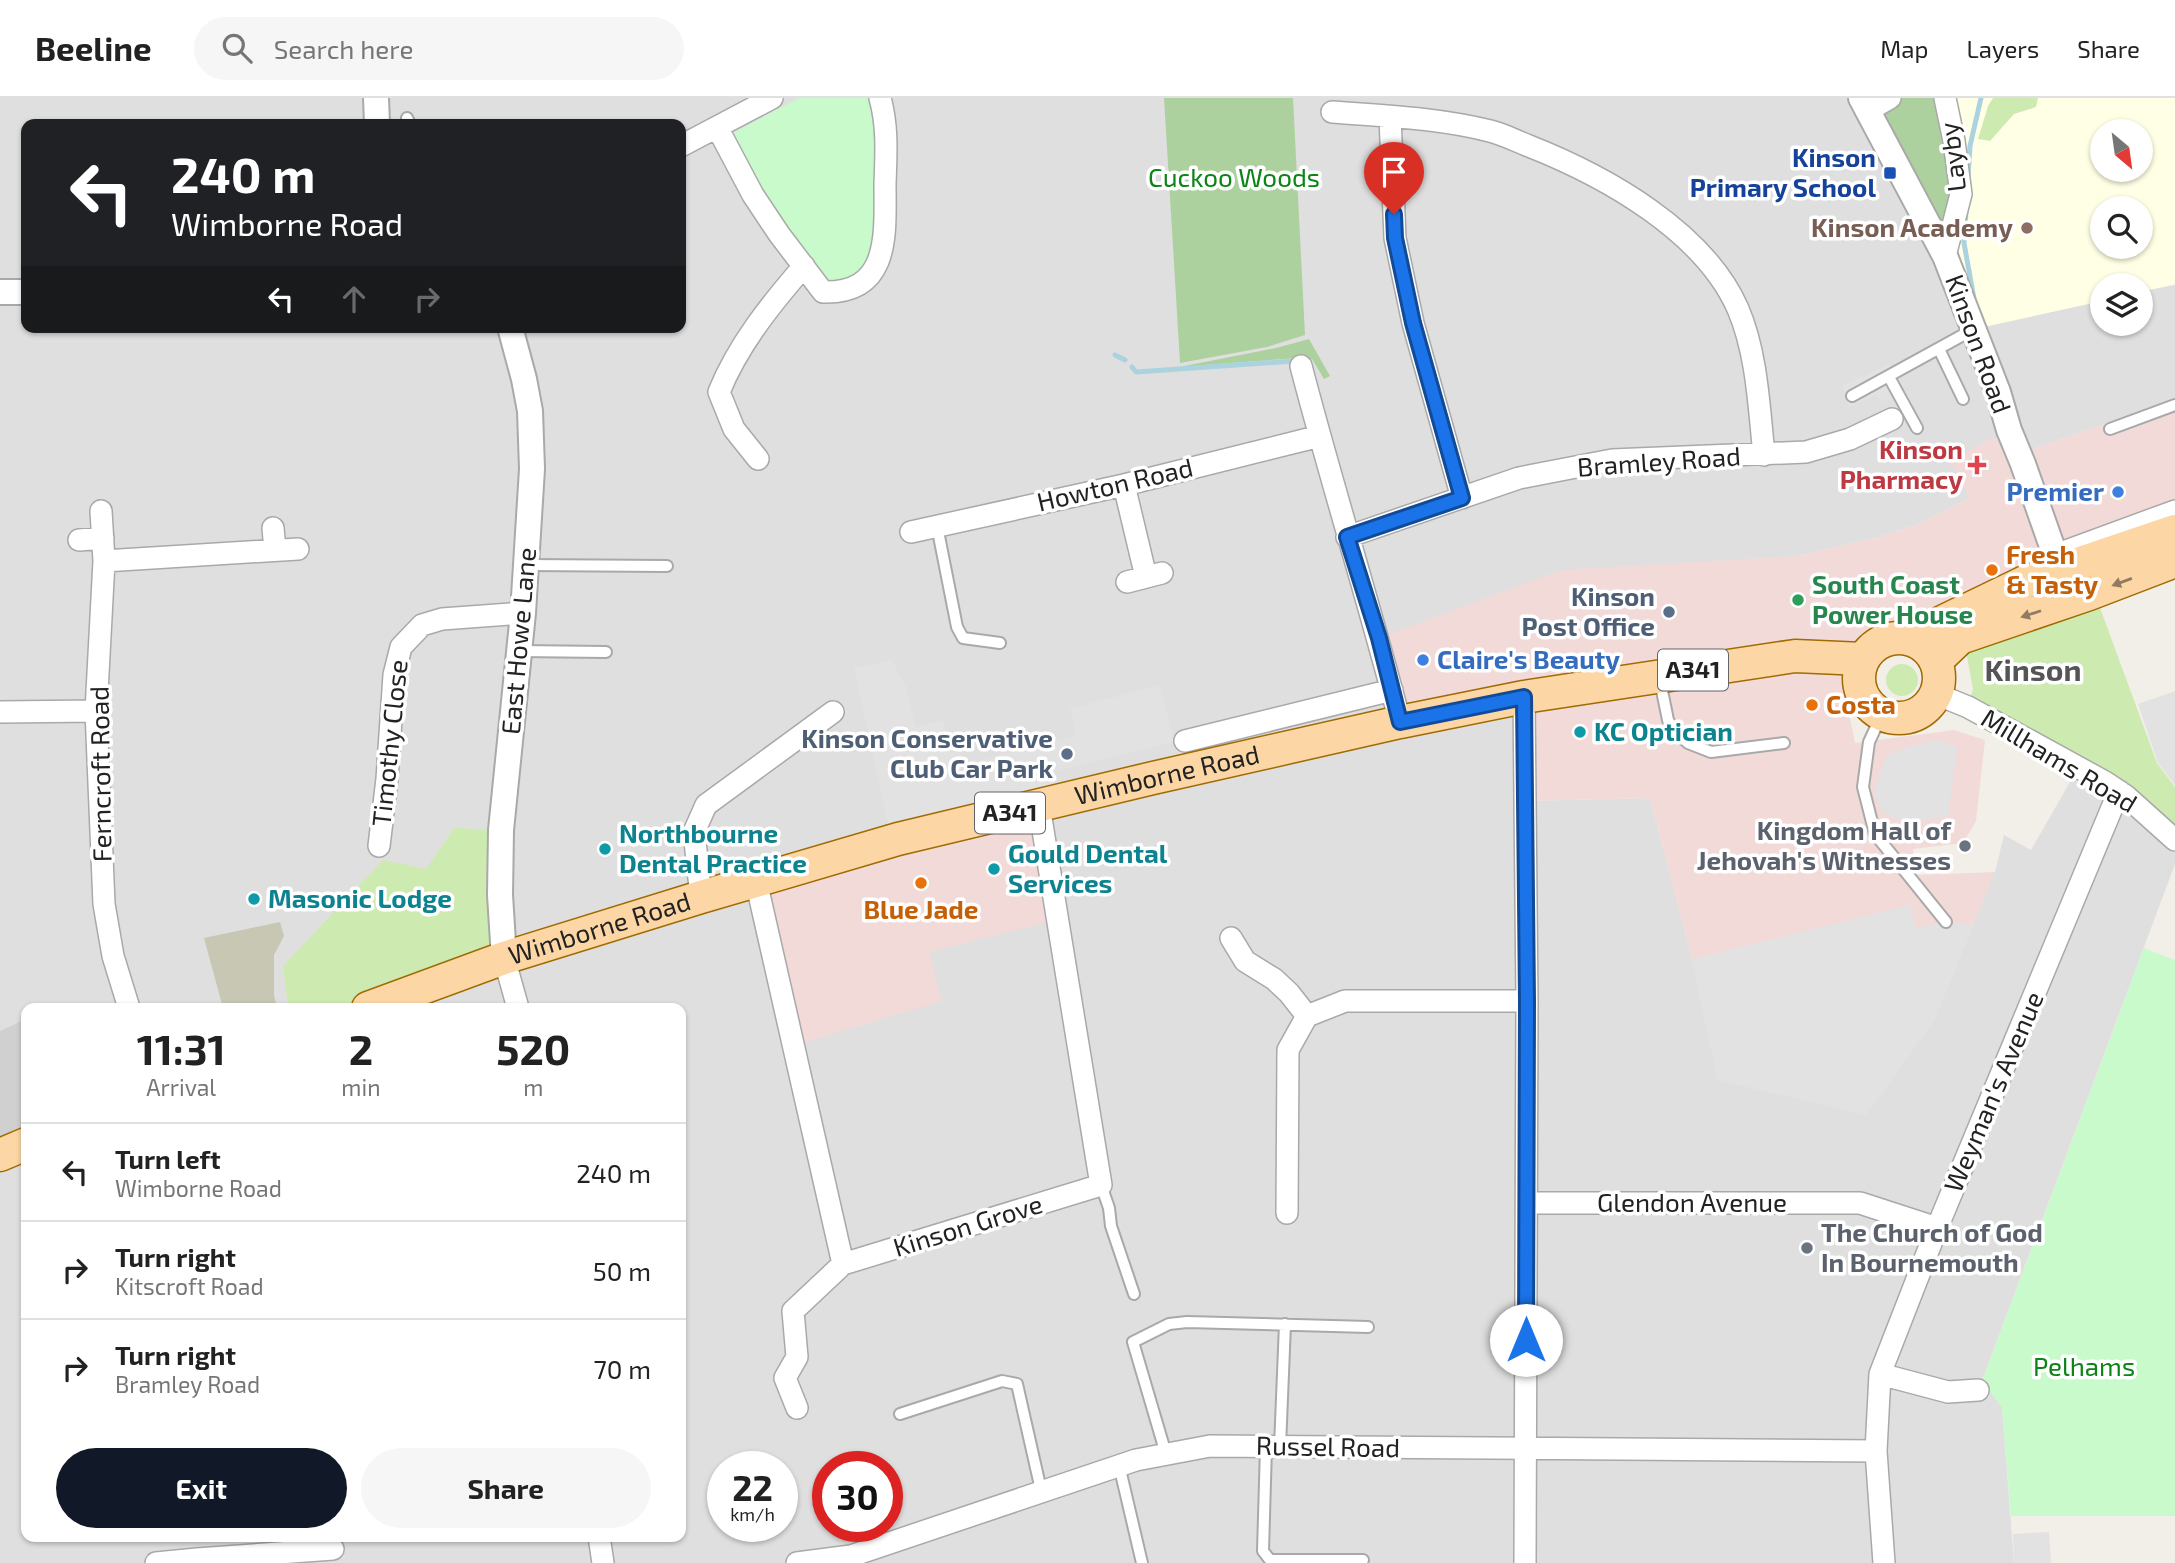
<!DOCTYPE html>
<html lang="en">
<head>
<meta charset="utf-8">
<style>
	:root { --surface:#fff; --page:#f6f6f6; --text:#222; --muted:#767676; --line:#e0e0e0; --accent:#111827 }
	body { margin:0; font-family:"Exo 2",sans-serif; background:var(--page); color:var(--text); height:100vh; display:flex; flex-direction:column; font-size:26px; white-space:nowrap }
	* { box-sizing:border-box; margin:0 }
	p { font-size:23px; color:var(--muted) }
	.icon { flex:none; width:38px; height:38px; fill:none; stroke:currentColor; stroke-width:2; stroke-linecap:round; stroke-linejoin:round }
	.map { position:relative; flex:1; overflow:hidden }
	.panel { position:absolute; left:21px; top:905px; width:665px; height:539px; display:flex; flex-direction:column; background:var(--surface); border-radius:14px; box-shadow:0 2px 5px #0004 }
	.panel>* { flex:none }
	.top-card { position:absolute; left:21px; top:21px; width:665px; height:214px; border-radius:14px; box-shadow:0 2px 5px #0004; background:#202124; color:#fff; overflow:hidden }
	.needle { width:46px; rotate:151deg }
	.controls { position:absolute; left:2090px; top:21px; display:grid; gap:14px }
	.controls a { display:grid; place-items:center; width:63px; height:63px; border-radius:50%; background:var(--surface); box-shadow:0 2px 5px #0004; font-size:35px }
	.speed { position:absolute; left:707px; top:1353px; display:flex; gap:14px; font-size:35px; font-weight:700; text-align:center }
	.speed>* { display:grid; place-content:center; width:91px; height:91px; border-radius:50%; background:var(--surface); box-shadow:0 2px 5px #0004; line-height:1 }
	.speed small { font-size:18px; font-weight:400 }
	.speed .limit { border:10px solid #d22; background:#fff; color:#111 }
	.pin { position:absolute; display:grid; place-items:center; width:60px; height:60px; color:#fff; margin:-72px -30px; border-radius:50% 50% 50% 0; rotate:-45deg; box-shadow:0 0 7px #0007 }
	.pin .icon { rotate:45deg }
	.me { position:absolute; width:77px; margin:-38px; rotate:0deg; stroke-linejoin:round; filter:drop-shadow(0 0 5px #0008) }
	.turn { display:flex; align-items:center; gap:24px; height:147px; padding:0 35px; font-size:32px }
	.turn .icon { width:91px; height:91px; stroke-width:2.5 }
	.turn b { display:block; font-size:49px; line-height:60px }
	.lanes { display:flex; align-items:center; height:66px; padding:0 35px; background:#0003; justify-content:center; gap:35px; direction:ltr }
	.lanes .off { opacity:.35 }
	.eta { display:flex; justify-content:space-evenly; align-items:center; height:119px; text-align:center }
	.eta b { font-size:42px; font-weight:700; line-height:49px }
	.button { display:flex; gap:14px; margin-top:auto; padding:14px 35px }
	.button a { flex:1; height:80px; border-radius:42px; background:var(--accent); color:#fff; font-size:28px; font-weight:700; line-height:80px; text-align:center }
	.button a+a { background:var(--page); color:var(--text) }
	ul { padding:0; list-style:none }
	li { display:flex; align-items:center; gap:21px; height:98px; padding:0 35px; border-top:2px solid var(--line) }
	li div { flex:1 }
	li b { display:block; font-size:26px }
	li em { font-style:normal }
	header { display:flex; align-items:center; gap:42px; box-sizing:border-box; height:98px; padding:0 35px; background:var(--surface); border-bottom:2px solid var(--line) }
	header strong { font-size:33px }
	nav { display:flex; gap:38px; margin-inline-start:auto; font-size:24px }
	.search { width:490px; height:63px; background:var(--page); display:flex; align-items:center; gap:18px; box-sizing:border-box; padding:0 24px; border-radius:38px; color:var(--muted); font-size:26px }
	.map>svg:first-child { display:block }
	.residential { fill:#e0dfdf; fill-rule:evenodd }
	.commercial { fill:#f2dad9 }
	.education { fill:#ffffe5; fill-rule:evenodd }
	.religious { fill:#d0d0d0 }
	.construction { fill:#c7c7b4 }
	.grass { fill:#cdebb0 }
	.forest { fill:#add19e }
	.park { fill:#c8facc }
	.parking { fill:#e2e2e2 }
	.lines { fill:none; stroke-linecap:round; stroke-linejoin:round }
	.stream { stroke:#aad3df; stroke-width:5 }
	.service-casing { stroke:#a9a9a9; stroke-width:14 }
	.minor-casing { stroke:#a9a9a9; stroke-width:24 }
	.tertiary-casing { stroke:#a9a9a9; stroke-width:28 }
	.primary-casing { stroke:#a06b00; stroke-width:35 }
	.service { stroke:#fff; stroke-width:10 }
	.minor { stroke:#fff; stroke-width:21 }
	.tertiary { stroke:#fff; stroke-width:24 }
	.primary { stroke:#fcd6a4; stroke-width:32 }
	.oneway { fill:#8f7c63 }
	.route-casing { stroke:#114b97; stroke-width:18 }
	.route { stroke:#1a73e8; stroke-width:12 }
	.transit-dot { fill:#1a4fb4; stroke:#fff; stroke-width:2.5 }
	.education-dot { fill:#8d6e63; stroke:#fff; stroke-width:2.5 }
	.health-dot { fill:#e0444e; stroke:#fff; stroke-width:2.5 }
	.shop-dot { fill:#3f7fe0; stroke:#fff; stroke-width:2.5 }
	.food-dot { fill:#e8710a; stroke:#fff; stroke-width:2.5 }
	.leisure-dot { fill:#2e9e5b; stroke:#fff; stroke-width:2.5 }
	.service-dot { fill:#5c6f8a; stroke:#fff; stroke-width:2.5 }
	.culture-dot { fill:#0f9aa8; stroke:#fff; stroke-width:2.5 }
	.worship-dot { fill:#6b7280; stroke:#fff; stroke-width:2.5 }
	.labels { text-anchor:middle; stroke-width:7; stroke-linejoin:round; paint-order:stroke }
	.shield { fill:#fff; stroke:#646464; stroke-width:2 }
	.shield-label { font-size:24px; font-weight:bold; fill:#222 }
	.street-label { font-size:26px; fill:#222; stroke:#fff }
	.transit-label { font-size:26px; font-weight:bold; fill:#164399; stroke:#fff; text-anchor:end }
	.park-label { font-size:26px; fill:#0c8416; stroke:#fff }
	.education-label { font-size:26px; font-weight:bold; fill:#785e54; stroke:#fff; text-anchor:end }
	.health-label { font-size:26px; font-weight:bold; fill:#be3a42; stroke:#fff; text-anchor:end }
	.shop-label { font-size:26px; font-weight:bold; fill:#366cbe; stroke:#fff; text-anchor:end }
	.food-label { font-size:26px; font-weight:bold; fill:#c56008; stroke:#fff; text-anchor:start }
	.leisure-label { font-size:26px; font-weight:bold; fill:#27864d; stroke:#fff; text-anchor:start }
	.service-label { font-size:26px; font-weight:bold; fill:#4e5e75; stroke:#fff; text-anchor:end }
	.culture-label { font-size:26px; font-weight:bold; fill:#0d838f; stroke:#fff; text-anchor:start }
	.worship-label { font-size:26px; font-weight:bold; fill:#5b616d; stroke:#fff; text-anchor:end }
	.quarter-label { font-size:30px; font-weight:bold; fill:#555; stroke:#fff }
</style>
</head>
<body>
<header>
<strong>Beeline</strong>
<div class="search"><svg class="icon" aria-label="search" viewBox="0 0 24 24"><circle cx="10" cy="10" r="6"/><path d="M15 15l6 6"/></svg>Search here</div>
<nav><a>Map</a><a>Layers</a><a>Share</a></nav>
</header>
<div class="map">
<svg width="2175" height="1465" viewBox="0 0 2175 1465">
	<rect width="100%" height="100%" fill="#f2efe9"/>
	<path class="residential" d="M0 0H1890L1974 231 2102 203V226H2140V194L2175 187V302L2030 352 1992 340 1970 400 1916 427 1876 440 1797 458 1524 599 1526 703 1650 700 1692 861 1718 982 1995 774 2004 737 2031 752 2078 670 2175 744V766L1982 1283 2002 1309 2014 1465H0V1061L26 1049V1438H681V910H26V1043L0 1055ZM26 26H681V229H26ZM723 1368H782V1428H723ZM828 1368H887V1428H828Z"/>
	<path class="commercial" d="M2175 302V415L2057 455 2030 352Z
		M1992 340 2014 347 2054 467 1895 540 1401 622 1379 540 1561 472 1797 458 1876 440 1916 427 1970 400 1950 362Z
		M1839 564 1855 645 1954 632 1985 642 1976 723 1963 745 1913 751 1915 777 1995 774 1934 923 1866 1017 1718 982 1692 861 1650 700 1526 703 1529 608Z
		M1039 708 1059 821 929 854 942 903 793 948 756 783Z"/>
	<path class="education" d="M1945 0H2175V186L2140 194V187H2102V203L1974 231 1945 158ZM2102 33H2140V72H2102ZM2102 110H2140V149H2102Z"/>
	<path class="religious" d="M26 921V1027L0 1038V933Z"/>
	<path class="construction" d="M280 824 284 838 274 857V897L277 910H223L204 840Z"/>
	<path class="grass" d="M1993 0H2038L2036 9 2014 16 1990 43 1978 41 1988 8Z
		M2095 496 2157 665 2175 689V741L1968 608 1973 591 1964 543Z
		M1886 582a16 16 0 1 1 32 0a16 16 0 1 1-32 0Z
		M454 730 501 732 504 860 368 910H288L283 868 383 762 426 771Z"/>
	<path class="forest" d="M1164 0H1293L1305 237 1267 249 1180 265Z
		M1892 0H1944L1960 96 1945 155 1870 13Z
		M1309 241 1330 278 1324 281 1312 261 1302 266 1298 260 1179 269 1276 250Z"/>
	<path class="park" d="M799 0H871L879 28 874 162 854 181 825 187 758 90 733 35Z
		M2144 850 2175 862V1418H2011L2002 1309 1982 1283Z"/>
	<path class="parking" d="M1889 266 1905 297 1884 304 1875 297 1849 309 1842 288Z
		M892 562 906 589 916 629 943 622 948 640 955 638 962 667 1076 638 1070 611 1159 587 1175 644 1055 673 1057 685 889 732 854 570Z
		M2175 593V687L2158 665 2138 606Z
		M1939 641 1957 650 1948 718 1906 726 1882 714 1874 694 1886 659 1905 650Z
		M1910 807 1916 830 1946 824 1974 827 1934 923 1866 1017 1718 982 1692 861Z
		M2049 1434 2051 1465H2014L2013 1436Z"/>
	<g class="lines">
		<path class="stream" d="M1968 79 1970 48 1981 0
			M1966 114 1964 145 1974 201
			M1115 257 1125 262
			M1132 269 1136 274 1295 263"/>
		<g class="service-casing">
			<path id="service" d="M407 20 410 26
				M1939 251 1963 301
				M1889 279 1917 330
				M1852 298 1974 231
				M2110 331 2175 307
				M937 428 957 529 963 540 1000 545
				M526 467 667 468
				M519 553 606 554
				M1660 583 1668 622 1674 633 1688 645 1711 654 1784 645
				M1882 616 1869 644 1863 689 1875 736 1946 824
				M1101 1087 1109 1110 1111 1128 1134 1196
				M900 1316 1002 1283 1017 1286 1041 1392
				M1266 1349 1263 1453 1270 1462H1363
				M1280 1349 1285 1226
				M1166 1356 1133 1244 1169 1226 1187 1224 1368 1229
				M1119 1367 1142 1465"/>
		</g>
		<g class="minor-casing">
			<path id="minor" d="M1945 0 1954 43 1961 96 1945 158
				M1869 12 1890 0
				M1332 14C1385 18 1438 20 1490 33 1503 36 1516 43 1529 48 1605 78 1704 133 1738 211 1757 255 1759 309 1764 357
				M1390 19 1395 140 1413 225 1462 400
				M717 29 753 97 779 136 823 194C891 196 885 135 885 86 886 56 888 29 880 0
				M681 48 772 0
				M1301 268C1332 387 1369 504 1400 624
				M758 361 734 331 719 294C738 247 771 206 804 168
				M1124 387 1146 479
				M101 413 104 463 96 613 104 806 113 858 129 910
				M273 430 275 452
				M911 434 1124 387 1320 338
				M1347 439 1519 380 1612 362 1806 354 1850 341 1892 321
				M79 442 103 440
				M2055 457 2175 413
				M104 463 298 451
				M1127 484 1162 475
				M1936 596 1968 609 2105 684 2126 698 2175 742
				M1524 599 1527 903 1525 1465
				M0 614 96 613
				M1185 643 1392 592
				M379 748 387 681 394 577 401 549 422 527 442 521 523 515
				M756 783 843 1166 1101 1087 1039 708
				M701 799 694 734 706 707 833 614
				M1231 840 1245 863 1274 881 1289 895 1307 918
				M504 860 518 910
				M1527 1105H1860L1937 1130
				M1287 1115 1288 952 1307 918 1345 903H1527
				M1880 1276 1948 1294 1978 1292
				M797 1310 785 1280 797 1259 793 1213 843 1166
				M599 1438 603 1465
				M156 1465 197 1461
				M198 1465 197 1461 333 1451
				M797 1465 851 1458 1136 1362 1210 1348 1876 1353
				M1884 1465 1876 1353 1880 1276 1937 1130 2119 693"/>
		</g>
		<g class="tertiary-casing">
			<path id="tertiary" d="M376 0 377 26
				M1861 0 1945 158 1998 294 2009 332 2023 366 2055 457 2064 490
				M0 194H26
				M504 860 500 797 501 732 523 515 532 371 530 313 524 281 510 229"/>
		</g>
		<g class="primary-casing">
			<g id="primary">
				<circle cx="1899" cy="580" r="40"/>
				<path d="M1909 540 2027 483 2175 433"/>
				<path d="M1936 563 1960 540 2089 496 2175 463"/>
				<path id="s1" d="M368 910 504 860 701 799 898 741 1153 680 1400 624 1524 599 1795 558 1863 561"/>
				<path d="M0 1057 26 1046"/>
			</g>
		</g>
		<use href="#service" class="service"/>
		<use href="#minor" class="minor"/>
		<use href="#tertiary" class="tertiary"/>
		<use href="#primary" class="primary"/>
	</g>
	<defs><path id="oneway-solid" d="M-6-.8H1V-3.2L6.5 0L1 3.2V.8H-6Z" transform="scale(1.75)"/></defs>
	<g class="oneway">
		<use href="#oneway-solid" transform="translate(2122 484) rotate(160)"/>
		<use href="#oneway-solid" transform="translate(2031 516) rotate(162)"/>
	</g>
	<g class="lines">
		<g class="route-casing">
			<path id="route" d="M1394 116 1395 140 1413 225 1462 400 1347 439 1379 540 1400 624 1524 599 1527 903 1526 1242"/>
		</g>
		<use href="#route" class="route"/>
	</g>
	<rect class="transit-dot" x="1883" y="68" width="14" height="14" rx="3.5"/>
	<circle class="education-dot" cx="2027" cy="130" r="7"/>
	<path class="health-dot" d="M1973.5 356.5h7v7h7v7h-7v7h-7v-7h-7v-7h7z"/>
	<g class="shop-dot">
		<circle cx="2118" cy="394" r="7"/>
		<circle cx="1423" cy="562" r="7"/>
	</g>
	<g class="food-dot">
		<circle cx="1992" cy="472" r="7"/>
		<circle cx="1812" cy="607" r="7"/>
		<circle cx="921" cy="785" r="7"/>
	</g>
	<circle class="leisure-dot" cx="1798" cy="502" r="7"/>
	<g class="service-dot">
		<circle cx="1669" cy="514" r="7"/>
		<circle cx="1067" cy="656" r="7"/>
	</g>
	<g class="culture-dot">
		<circle cx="1580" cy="634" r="7"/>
		<circle cx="605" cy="751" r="7"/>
		<circle cx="994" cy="771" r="7"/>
		<circle cx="254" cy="801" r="7"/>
	</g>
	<g class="worship-dot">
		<circle cx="1965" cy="748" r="7"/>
		<circle cx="1807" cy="1150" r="7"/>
	</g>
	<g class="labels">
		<g class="shield">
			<rect x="1658" y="551.5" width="70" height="41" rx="5"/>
			<rect x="975" y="694.5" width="70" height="41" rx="5"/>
		</g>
		<g class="shield-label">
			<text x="1693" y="580">A341</text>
			<text x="1010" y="723">A341</text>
		</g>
		<g class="street-label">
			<text transform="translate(1953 59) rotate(-97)" y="9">Layby</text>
			<text transform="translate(1978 246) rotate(70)" y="9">Kinson Road</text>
			<text transform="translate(1659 364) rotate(-4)" y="9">Bramley Road</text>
			<text transform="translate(1115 387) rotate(-13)" y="9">Howton Road</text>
			<text transform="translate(519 543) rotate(-85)" y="9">East Howe Lane</text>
			<text transform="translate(390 645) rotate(-84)" y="9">Timothy Close</text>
			<text transform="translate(2059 663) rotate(31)" y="9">Millhams Road</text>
			<text transform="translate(101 676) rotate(-91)" y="9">Ferncroft Road</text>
			<text dy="9" stroke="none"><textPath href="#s1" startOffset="833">Wimborne Road</textPath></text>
			<text dy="9" stroke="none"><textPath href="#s1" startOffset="245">Wimborne Road</textPath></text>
			<text transform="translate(1994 994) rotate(-67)" y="9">Weyman's Avenue</text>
			<text x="1692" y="1114">Glendon Avenue</text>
			<text transform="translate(968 1128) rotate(-17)" y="9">Kinson Grove</text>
			<text transform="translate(1328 1349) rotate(1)" y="9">Russel Road</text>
		</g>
		<g class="transit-label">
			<text x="1876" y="69">Kinson<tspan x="1876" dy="30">Primary School</tspan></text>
		</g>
		<g class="park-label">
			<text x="1234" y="89">Cuckoo Woods</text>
			<text x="2084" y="1278">Pelhams</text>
		</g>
		<g class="education-label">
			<text x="2013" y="139">Kinson Academy</text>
		</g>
		<g class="health-label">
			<text x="1963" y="361">Kinson<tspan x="1963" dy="30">Pharmacy</tspan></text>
		</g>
		<g class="shop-label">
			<text x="2104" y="403">Premier</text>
			<text x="1437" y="571" text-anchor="start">Claire's Beauty</text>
		</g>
		<g class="food-label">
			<text x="2006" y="466">Fresh<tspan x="2006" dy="30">&amp; Tasty</tspan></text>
			<text x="1826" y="616">Costa</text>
			<text x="921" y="821" text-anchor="middle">Blue Jade</text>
		</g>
		<g class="leisure-label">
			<text x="1812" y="496">South Coast<tspan x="1812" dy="30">Power House</tspan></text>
		</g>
		<g class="service-label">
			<text x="1655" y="508">Kinson<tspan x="1655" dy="30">Post Office</tspan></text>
			<text x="1053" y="650">Kinson Conservative<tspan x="1053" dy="30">Club Car Park</tspan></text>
		</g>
		<g class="culture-label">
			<text x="1594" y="643">KC Optician</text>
			<text x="619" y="745">Northbourne<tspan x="619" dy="30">Dental Practice</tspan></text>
			<text x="1008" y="765">Gould Dental<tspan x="1008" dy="30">Services</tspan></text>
			<text x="268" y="810">Masonic Lodge</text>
		</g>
		<g class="worship-label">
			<text x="1951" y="742">Kingdom Hall of<tspan x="1951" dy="30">Jehovah's Witnesses</tspan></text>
			<text x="1821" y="1144" text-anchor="start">The Church of God<tspan x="1821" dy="30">In Bournemouth</tspan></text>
		</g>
		<g class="quarter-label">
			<text x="2033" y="583">Kinson</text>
		</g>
	</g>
</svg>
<div class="controls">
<a><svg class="needle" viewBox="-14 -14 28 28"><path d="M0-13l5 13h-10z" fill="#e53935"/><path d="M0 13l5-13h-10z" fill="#767676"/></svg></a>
<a><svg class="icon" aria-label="search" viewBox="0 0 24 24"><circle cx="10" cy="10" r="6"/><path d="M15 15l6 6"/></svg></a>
<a><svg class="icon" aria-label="layers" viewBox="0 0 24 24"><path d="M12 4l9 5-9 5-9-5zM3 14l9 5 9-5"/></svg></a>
</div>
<div class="speed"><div>22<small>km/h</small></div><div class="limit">30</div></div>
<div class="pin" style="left:1394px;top:116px;background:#d93025"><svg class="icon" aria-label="arrive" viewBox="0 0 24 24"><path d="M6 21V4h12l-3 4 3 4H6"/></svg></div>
<svg class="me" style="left:1526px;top:1242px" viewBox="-20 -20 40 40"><circle r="19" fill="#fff"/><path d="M0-13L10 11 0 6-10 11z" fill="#1a73e8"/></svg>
<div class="top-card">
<div class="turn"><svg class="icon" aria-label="left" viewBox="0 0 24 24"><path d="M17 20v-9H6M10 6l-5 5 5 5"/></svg><div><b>240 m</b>Wimborne Road</div></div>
<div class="lanes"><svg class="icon" aria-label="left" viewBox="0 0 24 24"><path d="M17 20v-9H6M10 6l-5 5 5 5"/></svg><svg class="icon off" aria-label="ahead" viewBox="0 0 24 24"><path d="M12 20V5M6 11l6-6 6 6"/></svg><svg class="icon off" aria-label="right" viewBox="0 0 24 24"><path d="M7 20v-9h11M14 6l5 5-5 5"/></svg></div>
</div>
<section class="panel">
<div class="eta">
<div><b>11:31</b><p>Arrival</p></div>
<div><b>2</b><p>min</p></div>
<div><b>520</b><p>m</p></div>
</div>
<ul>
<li><svg class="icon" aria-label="left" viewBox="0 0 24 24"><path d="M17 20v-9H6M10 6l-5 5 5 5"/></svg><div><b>Turn left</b><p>Wimborne Road</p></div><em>240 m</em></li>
<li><svg class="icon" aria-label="right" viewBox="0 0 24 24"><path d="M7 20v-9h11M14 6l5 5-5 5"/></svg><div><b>Turn right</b><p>Kitscroft Road</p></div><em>50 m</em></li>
<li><svg class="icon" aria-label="right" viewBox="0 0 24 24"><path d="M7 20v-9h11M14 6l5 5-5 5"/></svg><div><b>Turn right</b><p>Bramley Road</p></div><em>70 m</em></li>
</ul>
<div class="button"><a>Exit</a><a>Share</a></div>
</section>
</div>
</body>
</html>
